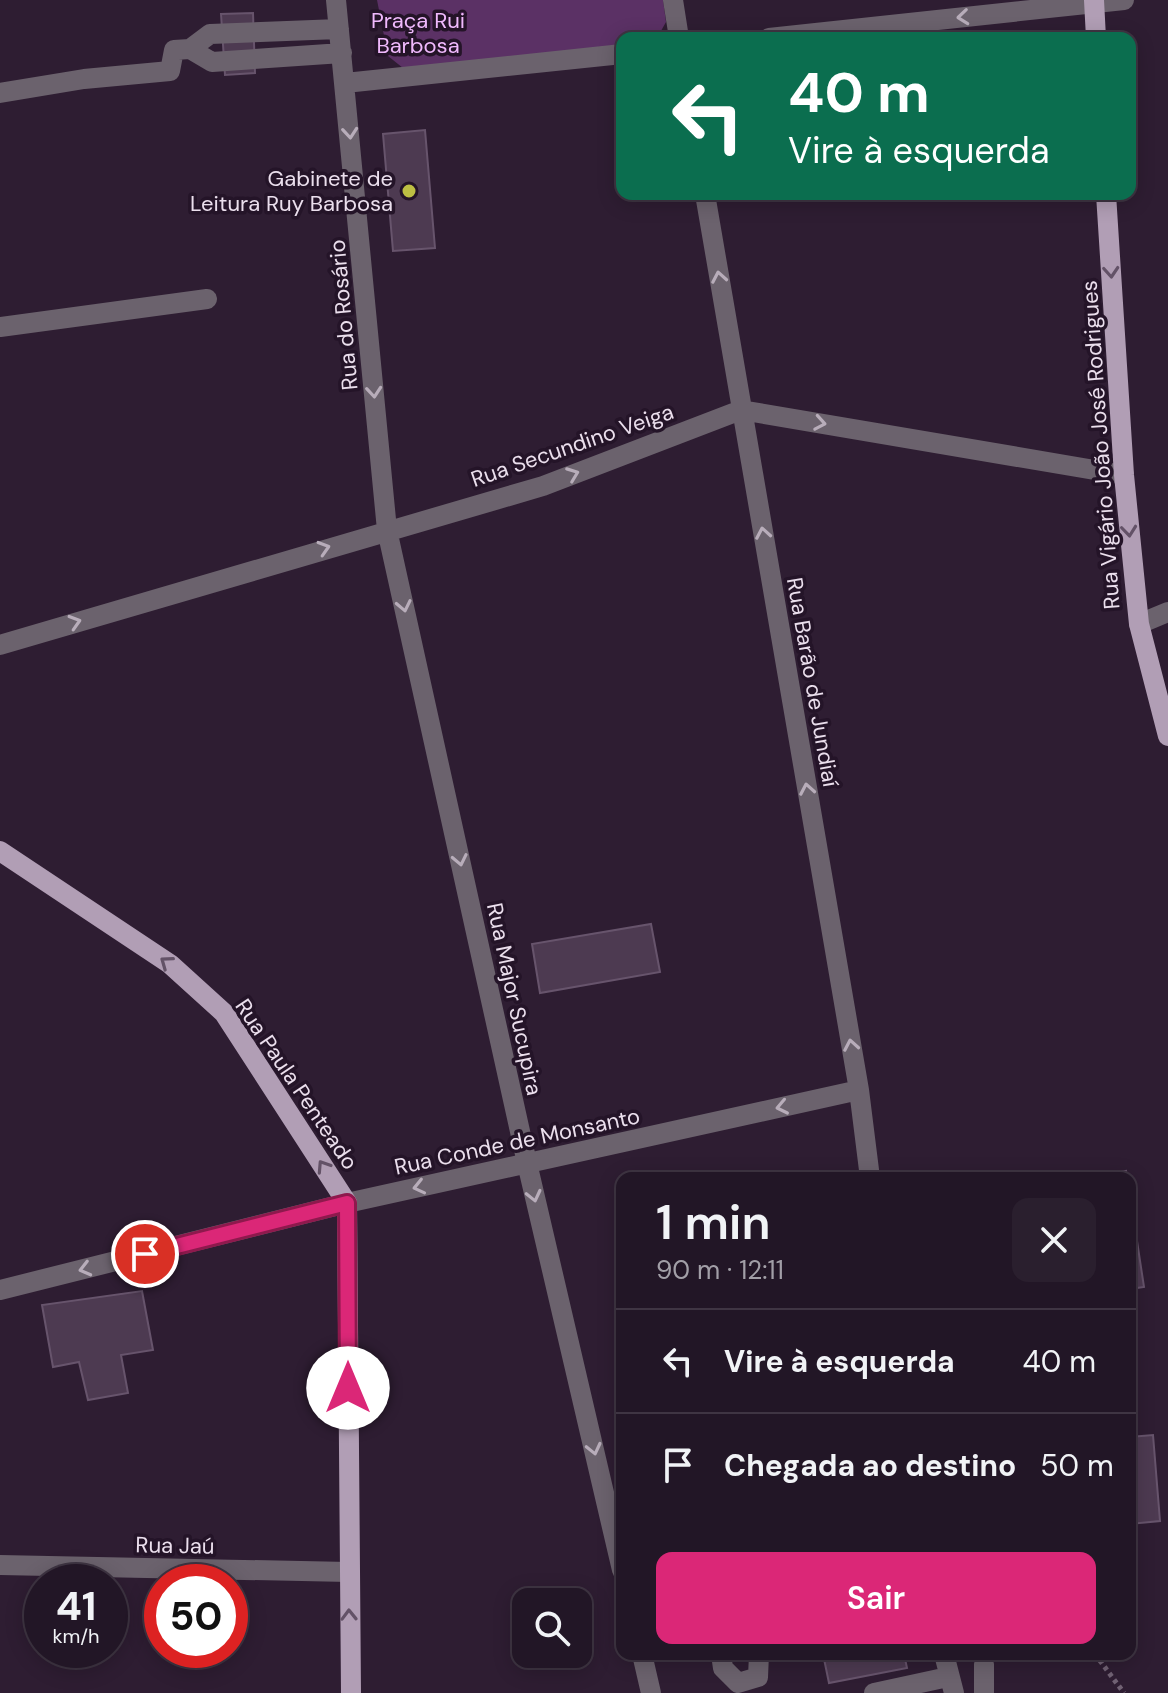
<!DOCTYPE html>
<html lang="pt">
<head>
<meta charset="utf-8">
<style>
	:root { --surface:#221626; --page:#2a1f2e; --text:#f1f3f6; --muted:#a29fa7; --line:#3f3543; --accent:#db2777 }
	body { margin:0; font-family:"DM Sans",sans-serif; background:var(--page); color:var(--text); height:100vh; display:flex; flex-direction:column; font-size:30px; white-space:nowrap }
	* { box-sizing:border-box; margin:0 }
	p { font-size:26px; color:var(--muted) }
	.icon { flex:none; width:44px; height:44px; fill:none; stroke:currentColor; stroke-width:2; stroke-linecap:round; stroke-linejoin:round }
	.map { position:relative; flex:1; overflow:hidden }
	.panel { position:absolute; left:616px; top:1172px; width:520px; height:488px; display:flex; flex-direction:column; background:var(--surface); border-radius:16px; box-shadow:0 4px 20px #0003,0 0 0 2px var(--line) }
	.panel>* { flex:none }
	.hud { position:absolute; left:616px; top:32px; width:520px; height:168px; border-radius:16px; box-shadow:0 4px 20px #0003,0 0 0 2px var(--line); background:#0b6e4f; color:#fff; overflow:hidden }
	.tools { position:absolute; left:512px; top:1588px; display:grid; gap:16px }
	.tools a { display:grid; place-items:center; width:80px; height:80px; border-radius:16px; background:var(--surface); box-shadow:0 4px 20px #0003,0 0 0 2px var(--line); font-size:40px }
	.speed { position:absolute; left:24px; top:1564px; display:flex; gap:16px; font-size:40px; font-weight:700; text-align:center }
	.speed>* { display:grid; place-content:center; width:104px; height:104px; border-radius:50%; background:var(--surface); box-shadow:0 4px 20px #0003,0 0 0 2px var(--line); line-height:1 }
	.speed small { font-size:20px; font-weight:400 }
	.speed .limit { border:12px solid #d22; background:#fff; color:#111 }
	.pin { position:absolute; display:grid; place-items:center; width:68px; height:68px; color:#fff; margin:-34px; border:4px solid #fff; border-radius:50%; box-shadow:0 2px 8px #0007 }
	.me { position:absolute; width:88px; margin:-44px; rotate:0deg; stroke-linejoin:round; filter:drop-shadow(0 0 6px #0008) }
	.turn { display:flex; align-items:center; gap:28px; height:168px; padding:0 40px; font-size:36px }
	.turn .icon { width:104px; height:104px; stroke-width:2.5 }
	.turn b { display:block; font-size:56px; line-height:68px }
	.round { display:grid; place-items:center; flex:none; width:84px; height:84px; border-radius:16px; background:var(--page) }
	.headline { display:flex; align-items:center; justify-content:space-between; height:136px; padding:0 40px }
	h1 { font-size:48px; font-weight:600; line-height:60px }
	.primary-button { display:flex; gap:16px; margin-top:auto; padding:16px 40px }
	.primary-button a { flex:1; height:92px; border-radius:16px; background:var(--accent); color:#fff; font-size:32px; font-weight:600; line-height:92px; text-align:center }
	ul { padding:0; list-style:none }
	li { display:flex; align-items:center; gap:24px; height:104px; padding:0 40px; border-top:2px solid var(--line) }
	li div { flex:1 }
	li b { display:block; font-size:30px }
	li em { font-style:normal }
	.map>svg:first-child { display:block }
	.green { fill:#5b3165 }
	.building { fill:#4d3a51; stroke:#67546c; stroke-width:2 }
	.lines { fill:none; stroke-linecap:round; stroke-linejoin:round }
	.path { stroke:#716274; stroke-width:5; stroke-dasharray:4 4; stroke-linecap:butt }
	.minor { stroke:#6b626d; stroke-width:20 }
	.major { stroke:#b19eb5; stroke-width:20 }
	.oneway { stroke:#b8adba }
	.oneway2 { stroke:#635267 }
	.route-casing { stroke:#8e194d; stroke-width:20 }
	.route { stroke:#db2777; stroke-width:14 }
	.poi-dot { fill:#bdbf43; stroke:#241428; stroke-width:3 }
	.labels { text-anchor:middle; stroke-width:7; stroke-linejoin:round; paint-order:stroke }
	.park-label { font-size:22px; fill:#f0b9fd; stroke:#241428 }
	.poi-label { font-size:22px; fill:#ebdfed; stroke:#241428; text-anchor:end }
	.street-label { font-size:22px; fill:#ebdfed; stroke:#241428 }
</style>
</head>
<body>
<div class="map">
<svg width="1168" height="1693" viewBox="0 0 1168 1693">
	<rect width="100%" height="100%" fill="#2e1d32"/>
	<path class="green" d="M377 0H663L666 22 657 38H622V46L403 68 388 56Z"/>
	<path class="building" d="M253 13 255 73 225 75 221 14Z
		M425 130 435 248 393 251 383 134Z
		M651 924 660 972 540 993 532 944Z
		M1126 1171 1127 1178H1077Z
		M1130 1195 1144 1287 1130 1289Z
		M142 1291 153 1350 121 1355 128 1393 88 1400 79 1362 53 1367 42 1305Z
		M1153 1435 1160 1521 1130 1524V1437Z
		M823 1654H904L907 1668 829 1683Z"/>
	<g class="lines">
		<path class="path" d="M1095 1654 1124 1693"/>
		<path class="minor" d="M336 0 387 530 527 1163 622 1570
			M673 0 679 38
			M769 38 1124 0
			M190 49 210 34 339 29
			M345 83 622 54
			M0 93 84 79 170 71 174 50 190 49 212 62 342 53
			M705 194 859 1090 870 1178
			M0 327 207 299
			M1139 624 1168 612
			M0 645 543 486 741 410 1124 475
			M0 1290 347 1203 859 1090
			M0 1565 349 1572
			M642 1654 651 1693
			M721 1654 723 1668 738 1683 758 1677 759 1654
			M944 1654 954 1693
			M984 1664V1693
			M874 1693 948 1677"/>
		<path class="major" d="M1094 0 1096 38
			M1106 194 1124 475 1139 624 1168 736
			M0 851 170 964 224 1013 347 1203 351 1693"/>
	</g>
	<defs><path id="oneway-chevron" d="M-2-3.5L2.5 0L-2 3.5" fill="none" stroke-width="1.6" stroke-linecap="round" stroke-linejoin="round" transform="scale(2)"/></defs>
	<g class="oneway">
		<use href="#oneway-chevron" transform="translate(963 17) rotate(174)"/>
		<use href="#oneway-chevron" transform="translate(350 133) rotate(85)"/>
		<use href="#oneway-chevron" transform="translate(719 277) rotate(-100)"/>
		<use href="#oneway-chevron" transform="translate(374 392) rotate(85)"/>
		<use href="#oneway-chevron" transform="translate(820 423) rotate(10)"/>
		<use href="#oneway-chevron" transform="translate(573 474) rotate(-21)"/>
		<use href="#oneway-chevron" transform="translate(763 533) rotate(-100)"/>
		<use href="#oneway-chevron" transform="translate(324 548) rotate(-17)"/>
		<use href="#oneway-chevron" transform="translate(404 606) rotate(78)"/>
		<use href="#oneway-chevron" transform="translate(75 622) rotate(-17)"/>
		<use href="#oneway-chevron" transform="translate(807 789) rotate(-100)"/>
		<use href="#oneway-chevron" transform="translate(460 860) rotate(78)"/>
		<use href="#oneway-chevron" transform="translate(851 1045) rotate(-100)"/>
		<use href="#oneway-chevron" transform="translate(782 1107) rotate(168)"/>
		<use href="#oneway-chevron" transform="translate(419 1187) rotate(167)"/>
		<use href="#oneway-chevron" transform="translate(534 1196) rotate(77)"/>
		<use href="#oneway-chevron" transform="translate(85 1269) rotate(166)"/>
		<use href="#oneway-chevron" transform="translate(594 1449) rotate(77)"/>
	</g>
	<g class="oneway2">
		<use href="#oneway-chevron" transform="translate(1111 272) rotate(86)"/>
		<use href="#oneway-chevron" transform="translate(1129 531) rotate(84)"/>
		<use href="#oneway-chevron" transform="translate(166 962) rotate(-144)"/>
		<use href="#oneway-chevron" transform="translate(323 1166) rotate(-123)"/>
		<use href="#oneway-chevron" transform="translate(349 1615) rotate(-91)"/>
	</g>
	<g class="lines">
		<g class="route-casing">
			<path id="route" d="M145 1254 347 1203 348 1388"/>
		</g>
		<use href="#route" class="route"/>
	</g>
	<circle class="poi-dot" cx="409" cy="191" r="8"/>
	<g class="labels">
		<g class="park-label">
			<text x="418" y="28">Praça Rui<tspan x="418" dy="25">Barbosa</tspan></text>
		</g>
		<g class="poi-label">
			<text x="393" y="186">Gabinete de<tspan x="393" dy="25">Leitura Ruy Barbosa</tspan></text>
		</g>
		<g class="street-label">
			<text transform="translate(343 315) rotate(-95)" y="8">Rua do Rosário</text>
			<text transform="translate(572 445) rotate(-19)" y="8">Rua Secundino Veiga</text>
			<text transform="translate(1100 445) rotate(-94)" y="8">Rua Vigário João José Rodrigues</text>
			<text transform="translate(813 682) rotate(80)" y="8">Rua Barão de Jundiaí</text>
			<text transform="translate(515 999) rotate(78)" y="8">Rua Major Sucupira</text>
			<text transform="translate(297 1084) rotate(56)" y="8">Rua Paula Penteado</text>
			<text transform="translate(517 1141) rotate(-12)" y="8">Rua Conde de Monsanto</text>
			<text transform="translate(175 1545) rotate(1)" y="8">Rua Jaú</text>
		</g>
	</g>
</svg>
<div class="tools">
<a><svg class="icon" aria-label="search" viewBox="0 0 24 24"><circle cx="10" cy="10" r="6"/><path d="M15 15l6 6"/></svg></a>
</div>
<div class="speed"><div>41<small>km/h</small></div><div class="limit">50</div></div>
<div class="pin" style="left:145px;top:1254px;background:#d93025"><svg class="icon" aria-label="arrive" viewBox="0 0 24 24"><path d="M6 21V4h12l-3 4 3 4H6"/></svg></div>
<svg class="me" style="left:348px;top:1388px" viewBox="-20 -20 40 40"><circle r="19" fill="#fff"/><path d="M0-13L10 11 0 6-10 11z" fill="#db2777"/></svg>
<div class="hud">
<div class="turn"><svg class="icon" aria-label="left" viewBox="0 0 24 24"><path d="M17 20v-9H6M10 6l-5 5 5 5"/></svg><div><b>40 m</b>Vire à esquerda</div></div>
</div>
<section class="panel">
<div class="headline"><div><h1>1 min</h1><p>90 m · 12:11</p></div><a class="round"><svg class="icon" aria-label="close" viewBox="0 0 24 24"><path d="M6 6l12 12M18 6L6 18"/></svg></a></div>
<ul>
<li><svg class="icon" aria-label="left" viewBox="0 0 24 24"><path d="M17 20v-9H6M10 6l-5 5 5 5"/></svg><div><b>Vire à esquerda</b></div><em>40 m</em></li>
<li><svg class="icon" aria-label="arrive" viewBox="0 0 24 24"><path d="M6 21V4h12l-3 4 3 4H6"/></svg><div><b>Chegada ao destino</b></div><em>50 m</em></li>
</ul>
<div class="primary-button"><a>Sair</a></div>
</section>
</div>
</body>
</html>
